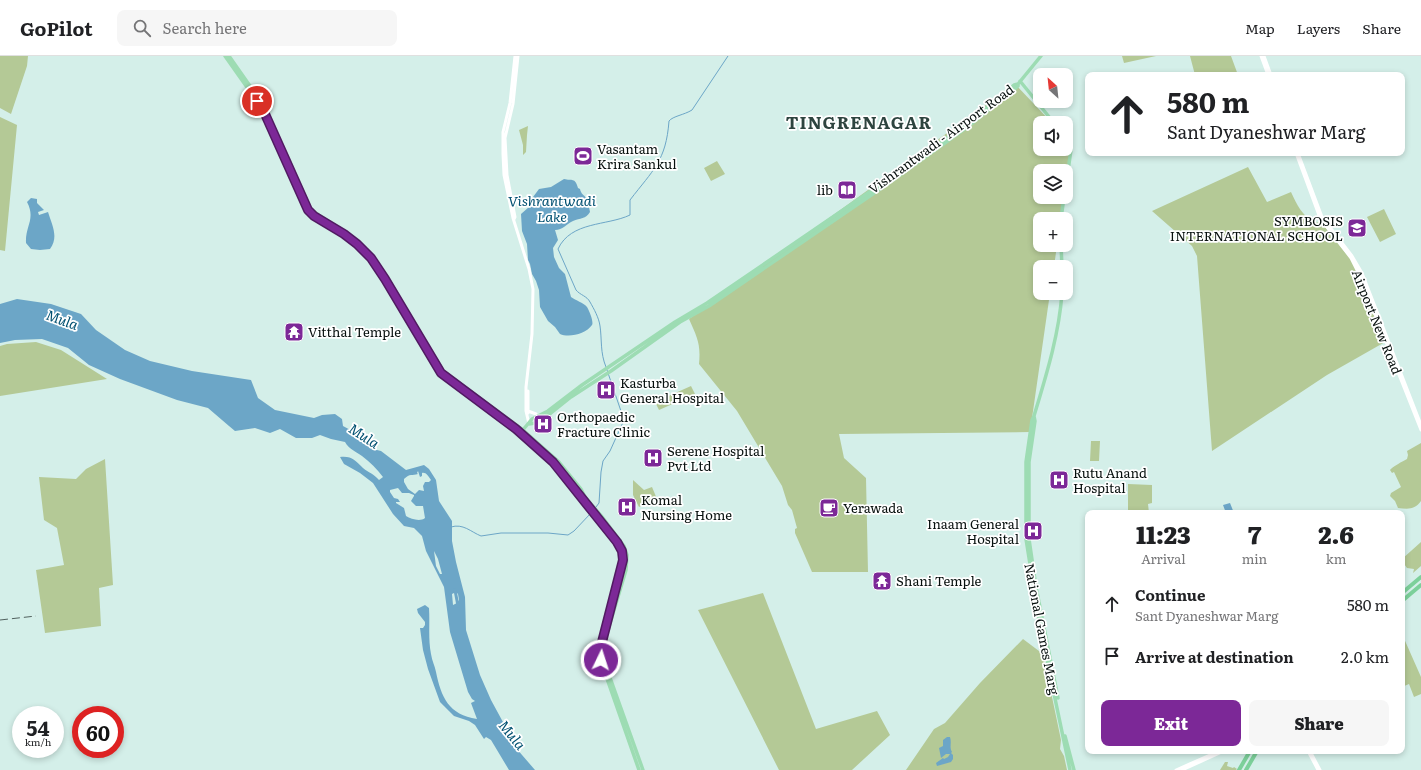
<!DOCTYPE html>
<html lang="en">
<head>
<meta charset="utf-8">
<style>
	:root { --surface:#fff; --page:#f6f6f6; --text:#202124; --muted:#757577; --line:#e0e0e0; --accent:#7c2897 }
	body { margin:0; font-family:Literata,serif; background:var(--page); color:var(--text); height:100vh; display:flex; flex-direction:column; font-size:15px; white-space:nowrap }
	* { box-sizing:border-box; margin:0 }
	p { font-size:13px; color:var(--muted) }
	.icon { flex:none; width:22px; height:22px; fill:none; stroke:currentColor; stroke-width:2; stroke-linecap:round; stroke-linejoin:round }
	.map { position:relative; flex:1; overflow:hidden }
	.panel { position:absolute; left:1085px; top:454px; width:320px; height:244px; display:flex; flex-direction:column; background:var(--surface); border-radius:8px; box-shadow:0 2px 6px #0003 }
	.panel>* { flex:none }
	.guide { position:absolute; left:1085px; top:16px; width:320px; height:84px; border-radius:8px; box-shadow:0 2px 6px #0003; background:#fff; color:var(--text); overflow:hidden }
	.needle { width:26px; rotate:333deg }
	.buttons { position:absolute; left:1033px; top:12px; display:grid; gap:8px }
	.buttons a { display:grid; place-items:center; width:40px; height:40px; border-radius:8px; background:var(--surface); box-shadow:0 2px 6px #0003; font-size:20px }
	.speed { position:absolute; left:12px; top:650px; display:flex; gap:8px; font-size:20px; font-weight:700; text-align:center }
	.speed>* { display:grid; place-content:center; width:52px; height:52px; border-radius:50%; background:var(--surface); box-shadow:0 2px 6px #0003; line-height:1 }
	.speed small { font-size:10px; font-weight:400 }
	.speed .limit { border:6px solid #d22; background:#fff; color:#111 }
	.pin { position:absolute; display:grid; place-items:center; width:34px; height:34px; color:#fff; margin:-17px; border:2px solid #fff; border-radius:50%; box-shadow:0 1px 4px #0007 }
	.me { position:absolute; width:44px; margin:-22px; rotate:4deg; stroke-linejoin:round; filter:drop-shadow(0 0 3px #0008) }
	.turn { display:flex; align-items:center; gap:14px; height:84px; padding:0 16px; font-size:18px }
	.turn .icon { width:52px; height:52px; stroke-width:2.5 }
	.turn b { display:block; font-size:28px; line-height:34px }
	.eta { display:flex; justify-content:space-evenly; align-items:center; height:68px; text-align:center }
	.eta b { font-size:24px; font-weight:800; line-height:28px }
	.button { display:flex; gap:8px; margin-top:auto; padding:8px 16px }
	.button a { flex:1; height:46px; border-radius:8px; background:var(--accent); color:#fff; font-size:16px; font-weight:800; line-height:46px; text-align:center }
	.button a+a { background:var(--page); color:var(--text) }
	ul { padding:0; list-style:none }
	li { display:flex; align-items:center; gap:12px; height:52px; padding:0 16px }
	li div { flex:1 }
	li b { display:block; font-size:15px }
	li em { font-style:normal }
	header { display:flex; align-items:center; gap:24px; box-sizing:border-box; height:56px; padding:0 20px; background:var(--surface); border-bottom:1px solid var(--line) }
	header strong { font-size:19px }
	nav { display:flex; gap:22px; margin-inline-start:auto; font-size:14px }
	.search { width:280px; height:36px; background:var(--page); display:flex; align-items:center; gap:10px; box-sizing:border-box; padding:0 14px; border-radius:8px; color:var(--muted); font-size:15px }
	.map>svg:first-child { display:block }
	.green { fill:#b4c996 }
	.water { fill:#6ca6c7; fill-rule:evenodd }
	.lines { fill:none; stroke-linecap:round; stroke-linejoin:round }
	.stream { stroke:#6ca6c7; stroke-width:1 }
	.river { stroke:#6ca6c7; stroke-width:3 }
	.secondary { stroke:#fff; stroke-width:3 }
	.primary { stroke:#9ddcb3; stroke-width:3.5 }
	.trunk { stroke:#7cd09a; stroke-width:4 }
	.rail { stroke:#51615e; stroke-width:1; stroke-dasharray:8 4; stroke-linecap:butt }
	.route-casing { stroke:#511a62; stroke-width:10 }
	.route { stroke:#7c2897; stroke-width:7 }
	.labels { text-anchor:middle; stroke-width:3.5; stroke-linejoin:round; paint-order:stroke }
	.street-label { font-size:13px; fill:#060f0d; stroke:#fff }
	.poi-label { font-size:13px; fill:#060f0d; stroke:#fff; text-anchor:start }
	.water-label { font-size:14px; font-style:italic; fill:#015071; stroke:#fff }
	.district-label { font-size:17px; font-weight:bold; letter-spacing:1px; fill:#2d443f; stroke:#fff }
</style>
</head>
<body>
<header>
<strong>GoPilot</strong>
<div class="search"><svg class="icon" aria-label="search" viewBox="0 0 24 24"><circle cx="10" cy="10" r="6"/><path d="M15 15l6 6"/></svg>Search here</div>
<nav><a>Map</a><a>Layers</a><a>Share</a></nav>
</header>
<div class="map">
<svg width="1421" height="714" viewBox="0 0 1421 714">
	<rect width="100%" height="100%" fill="#d4efe9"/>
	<path class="green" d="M0 0H28L27 10 11 58 0 52Z
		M1122 0H1156L1124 7Z
		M1190 0H1231L1238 19H1195Z
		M1015 28 1052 67H1040V93H1066V82L1071 94 1066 128V115H1040V141H1064L1061 163H1040V189H1057L1054 211H1040V237H1050L1030 376 839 378 844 402 866 422 868 516H812L795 477V473L797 472 792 454 788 449 782 430 737 355 699 308C701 288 697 281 689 263Z
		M0 61 17 69 5 195 0 194Z
		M528 70 527 79 526 96 523 99V89L519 74Z
		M717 105 725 118 711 125 704 112Z
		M1248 111 1267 146 1291 136C1297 149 1302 159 1314 167L1321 166 1353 206 1357 215 1385 286 1327 319 1212 395 1197 200 1192 190 1152 155Z
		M1384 153 1396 178 1380 186 1367 161Z
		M36 286 61 294 107 323 0 340V290L7 288Z
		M691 330 695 338 659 354 655 346Z
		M1091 385H1100L1099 405H1090Z
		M1421 387V445C1415 454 1408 453 1398 452L1395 445 1390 440 1391 437 1401 431 1394 416 1392 417 1390 414C1392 411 1403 405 1407 403L1408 399 1407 395Z
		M105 403 113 529 99 532 101 570 45 577 36 514 64 509 57 472 44 464 39 421 76 423 86 413Z
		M633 424 644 434 652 431 657 443 639 451 633 439Z
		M1128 428 1152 429V447L1148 448 1149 457H1128Z
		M1421 486V510L1413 517 1414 513 1407 512 1402 505V503Z
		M763 537 816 673 877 655 890 679 852 714H779L698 554Z
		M1402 578 1421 621V638L1414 641 1409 628 1402 631Z
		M1023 583 1043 598 1061 684 1060 693 1064 700 1067 714H906L934 673 945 667 980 627Z
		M1225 706H1228L1227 710 1233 712 1234 711 1237 713 1236 714H1220Z"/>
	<path class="water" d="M564 123C572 125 575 121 578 132L580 133C582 142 588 137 587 151L588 152 589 151 590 156C586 163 580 162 573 165 566 168 563 174 555 174L558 184 553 192 554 201 559 212 565 218 571 241C576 245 583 246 587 251 589 254 594 266 592 269 586 278 569 282 560 278L555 271 548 265 540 251 539 234 536 225 532 218 530 208 528 204 527 188 522 175 521 158 529 151 530 145 539 133 551 131Z
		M31 142 37 143V147L44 154 38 156 39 159 48 156C52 169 59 181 50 193L40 194 31 193 26 187C25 170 36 163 27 146Z
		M17 243 51 248 81 258 96 274 125 294 150 305 192 315 251 324 258 342 275 354 314 362 322 359 335 358 342 363 343 370 354 376 373 393 381 395 406 414 424 409 429 413 436 424 439 445 452 465V485L456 506 465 541 466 574 480 619 491 644 510 679 514 685 516 692 535 714H509L491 684 486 681 484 683 475 669 469 665 454 660 440 646 428 613 423 594 420 572H423L425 569V566L418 557 417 553 425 549 429 552C430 568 428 583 431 598 432 605 435 610 436 616 441 641 449 659 477 663L471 647 475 645 472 643 468 636 450 576 444 531 426 495 422 480 414 472 404 470 393 458 373 427 360 417 344 408 340 401C353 400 354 404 363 412 369 417 373 417 379 424L383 421C377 413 370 406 362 400 355 395 349 393 345 386L331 383 320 379 312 382H296L280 373 270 377 255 372 235 375 229 370 208 352 177 344 120 323 89 309 68 292 42 283 15 284 0 287V248ZM418 415 420 421 422 420V417C426 416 428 420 431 424L429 426H425L423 430 424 435 419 434 415 438 408 433 404 426V423C410 417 412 420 418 418L417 417ZM398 432 402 437H409L414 439V440L411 445 416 450H423L425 462C420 466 411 463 406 460L404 452 396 447V446H400L398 443 394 442 390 436V434ZM434 495 438 503 442 518H440L436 510ZM456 536 458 538 459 544 457 547 453 549 452 538Z
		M1230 447 1234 457H1226L1223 449Z
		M947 681H950C952 687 949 691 952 696L951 697 953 699V703L951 706 937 710 936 707 943 702 944 703 948 701 950 698H946L941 702 939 692 943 690V684Z"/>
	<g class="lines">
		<path class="stream" d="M606 311C600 297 602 283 600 270 599 262 594 253 590 246 587 240 580 239 576 234L558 193C571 165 607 170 630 159V144C653 114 666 105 669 65 673 60 684 59 692 54L728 0
			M596 451 599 447 601 416 603 405 610 395 624 364 607 314
			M451 471C463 467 471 476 481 480L501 477H548L568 479 574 475 591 457"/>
		<path class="river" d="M455 534 458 550"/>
		<path class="secondary" d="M515 0 510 47 503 76V98L504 119 513 162 529 213 533 233 532 278 526 331V355L529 368
			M1261 0 1268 19
			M1264 0 1271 19
			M1296 97 1320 162 1351 202 1359 218 1421 374
			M1298 97 1322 161 1352 200 1362 217 1421 369
			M514 163 515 161 507 119 505 82 513 48 518 0
			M528 355 536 358
			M528 357V335
			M1308 695 1318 714
			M1310 695 1320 714
			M1176 714 1219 695
			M1182 714 1224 695"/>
		<path class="primary" d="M225 0 263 54 285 104
			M229 0 264 50 311 154 348 178 367 194 386 221 443 315 523 374 559 406 581 433 585 441 603 462 624 490 627 499 626 514 606 581 604 598 608 616 643 714
			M1020 25 1054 67
			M1066 82 1071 94 1066 128
			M304 145 309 156 320 163
			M1061 163 1064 141
			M355 187 371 202 383 220
			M1061 189 1062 211
			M388 229 441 317 520 377 553 406 586 449 615 483 622 497 623 509 603 581 601 598 605 617 639 714
			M1062 237C1059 279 1046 320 1034 360L1032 364 1026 406V483L1040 571 1070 714
			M1034 360 1035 365 1029 406V483L1036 531 1058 642
			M529 368 535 367 551 357 571 341 611 315 680 266 709 250 883 131 970 69 1018 30V28L1041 0
			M522 375 532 363 548 355 582 329 675 266 707 247 881 128 968 67 1014 29 1018 28
			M1065 680 1074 714"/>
		<path class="trunk" d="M1402 537 1421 521
			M1402 545 1421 529
			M1239 714 1250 695
			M1246 714 1257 695"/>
		<path class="rail" d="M0 564 36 560"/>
	</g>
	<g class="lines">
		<g class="route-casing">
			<path id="route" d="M257 45 265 58 308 154 314 160 344 178 357 188 371 202 385 223 441 317 516 373 553 406 617 486 622 495 623 504 602 586 601 604"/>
		</g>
		<use href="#route" class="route"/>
	</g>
	<defs>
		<g id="stadium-square" transform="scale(1)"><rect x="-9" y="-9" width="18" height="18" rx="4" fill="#7c2897" stroke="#fff"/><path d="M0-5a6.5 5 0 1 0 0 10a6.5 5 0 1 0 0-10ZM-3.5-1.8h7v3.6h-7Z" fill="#fff"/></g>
		<g id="library-square" transform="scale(1)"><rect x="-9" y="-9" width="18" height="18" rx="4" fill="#7c2897" stroke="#fff"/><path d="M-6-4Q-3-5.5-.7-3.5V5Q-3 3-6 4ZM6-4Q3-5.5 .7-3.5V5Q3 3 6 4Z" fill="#fff"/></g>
		<g id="university-square" transform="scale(1)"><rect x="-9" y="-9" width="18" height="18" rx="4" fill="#7c2897" stroke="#fff"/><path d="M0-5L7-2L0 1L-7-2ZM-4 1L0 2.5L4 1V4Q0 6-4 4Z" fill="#fff"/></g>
		<g id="temple-square" transform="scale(1)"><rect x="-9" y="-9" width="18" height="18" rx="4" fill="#7c2897" stroke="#fff"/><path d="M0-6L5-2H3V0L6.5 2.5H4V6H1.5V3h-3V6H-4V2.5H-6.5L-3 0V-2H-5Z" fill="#fff"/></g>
		<g id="hospital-square" transform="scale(1)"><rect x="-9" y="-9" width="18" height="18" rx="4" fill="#7c2897" stroke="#fff"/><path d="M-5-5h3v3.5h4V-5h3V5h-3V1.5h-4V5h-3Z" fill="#fff"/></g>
		<g id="cafe-square" transform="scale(1)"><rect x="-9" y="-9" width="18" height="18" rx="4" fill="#7c2897" stroke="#fff"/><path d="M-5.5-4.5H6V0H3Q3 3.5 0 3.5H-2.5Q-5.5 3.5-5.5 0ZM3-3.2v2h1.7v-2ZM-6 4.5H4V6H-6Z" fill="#fff"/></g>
	</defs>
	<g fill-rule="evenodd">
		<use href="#stadium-square" x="583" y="100"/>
		<use href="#library-square" x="847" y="134"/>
		<use href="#university-square" x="1357" y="172"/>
		<use href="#temple-square" x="294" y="276"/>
		<use href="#hospital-square" x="606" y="334"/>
		<use href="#hospital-square" x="543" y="368"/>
		<use href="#hospital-square" x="653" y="402"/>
		<use href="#hospital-square" x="1059" y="424"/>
		<use href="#hospital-square" x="627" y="451"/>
		<use href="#cafe-square" x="829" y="452"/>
		<use href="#hospital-square" x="1033" y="475"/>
		<use href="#temple-square" x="882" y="525"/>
	</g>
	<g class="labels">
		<g class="street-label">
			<text transform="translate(941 83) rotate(-36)" y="5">Vishrantwadi - Airport Road</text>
			<text transform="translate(1377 266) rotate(68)" y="5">Airport New Road</text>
			<text transform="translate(1042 573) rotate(79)" y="5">National Games Marg</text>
		</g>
		<g class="poi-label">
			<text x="597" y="98">Vasantam<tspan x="597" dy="15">Krira Sankul</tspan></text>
			<text x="833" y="139" text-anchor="end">lib</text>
			<text x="1343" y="170" text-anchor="end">SYMBOSIS<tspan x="1343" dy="15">INTERNATIONAL SCHOOL</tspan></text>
			<text x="308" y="281">Vitthal Temple</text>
			<text x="620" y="332">Kasturba<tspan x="620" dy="15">General Hospital</tspan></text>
			<text x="557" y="366">Orthopaedic<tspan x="557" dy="15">Fracture Clinic</tspan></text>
			<text x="667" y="400">Serene Hospital<tspan x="667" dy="15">Pvt Ltd</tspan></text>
			<text x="1073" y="422">Rutu Anand<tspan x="1073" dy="15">Hospital</tspan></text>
			<text x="641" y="449">Komal<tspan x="641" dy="15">Nursing Home</tspan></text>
			<text x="843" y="457">Yerawada</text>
			<text x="1019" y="473" text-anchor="end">Inaam General<tspan x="1019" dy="15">Hospital</tspan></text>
			<text x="896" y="530">Shani Temple</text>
		</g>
		<g class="water-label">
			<text x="552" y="150">Vishrantwadi<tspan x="552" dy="16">Lake</tspan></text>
			<text transform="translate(62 264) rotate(20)" y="5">Mula</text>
			<text transform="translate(364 380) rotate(33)" y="5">Mula</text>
			<text transform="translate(512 679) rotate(51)" y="5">Mula</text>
		</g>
		<g class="district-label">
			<text x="859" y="73">TINGRENAGAR</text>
		</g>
	</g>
</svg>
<div class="buttons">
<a><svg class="needle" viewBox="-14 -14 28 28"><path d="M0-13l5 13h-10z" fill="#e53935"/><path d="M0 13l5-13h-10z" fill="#757577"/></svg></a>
<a><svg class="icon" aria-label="sound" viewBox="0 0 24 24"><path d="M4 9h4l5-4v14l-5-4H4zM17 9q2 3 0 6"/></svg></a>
<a><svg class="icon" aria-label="layers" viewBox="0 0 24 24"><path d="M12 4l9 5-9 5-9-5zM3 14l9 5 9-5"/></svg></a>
<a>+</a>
<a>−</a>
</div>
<div class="speed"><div>54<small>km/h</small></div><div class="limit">60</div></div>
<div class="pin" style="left:257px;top:45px;background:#d93025"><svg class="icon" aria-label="arrive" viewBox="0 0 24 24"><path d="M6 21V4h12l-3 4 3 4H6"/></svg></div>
<svg class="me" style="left:601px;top:604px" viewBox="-20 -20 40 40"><circle r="17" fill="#7c2897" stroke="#fff" stroke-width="3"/><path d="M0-11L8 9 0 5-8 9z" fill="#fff"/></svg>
<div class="guide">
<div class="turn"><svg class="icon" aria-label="ahead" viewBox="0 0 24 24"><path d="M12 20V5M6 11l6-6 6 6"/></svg><div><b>580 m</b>Sant Dyaneshwar Marg</div></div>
</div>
<section class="panel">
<div class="eta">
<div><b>11:23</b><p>Arrival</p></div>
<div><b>7</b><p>min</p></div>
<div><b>2.6</b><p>km</p></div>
</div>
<ul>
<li><svg class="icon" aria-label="ahead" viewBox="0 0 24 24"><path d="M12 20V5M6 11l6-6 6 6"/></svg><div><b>Continue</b><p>Sant Dyaneshwar Marg</p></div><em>580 m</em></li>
<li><svg class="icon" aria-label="arrive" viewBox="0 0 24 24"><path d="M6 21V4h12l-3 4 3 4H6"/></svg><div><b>Arrive at destination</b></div><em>2.0 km</em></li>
</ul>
<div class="button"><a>Exit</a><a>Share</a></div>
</section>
</div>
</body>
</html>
